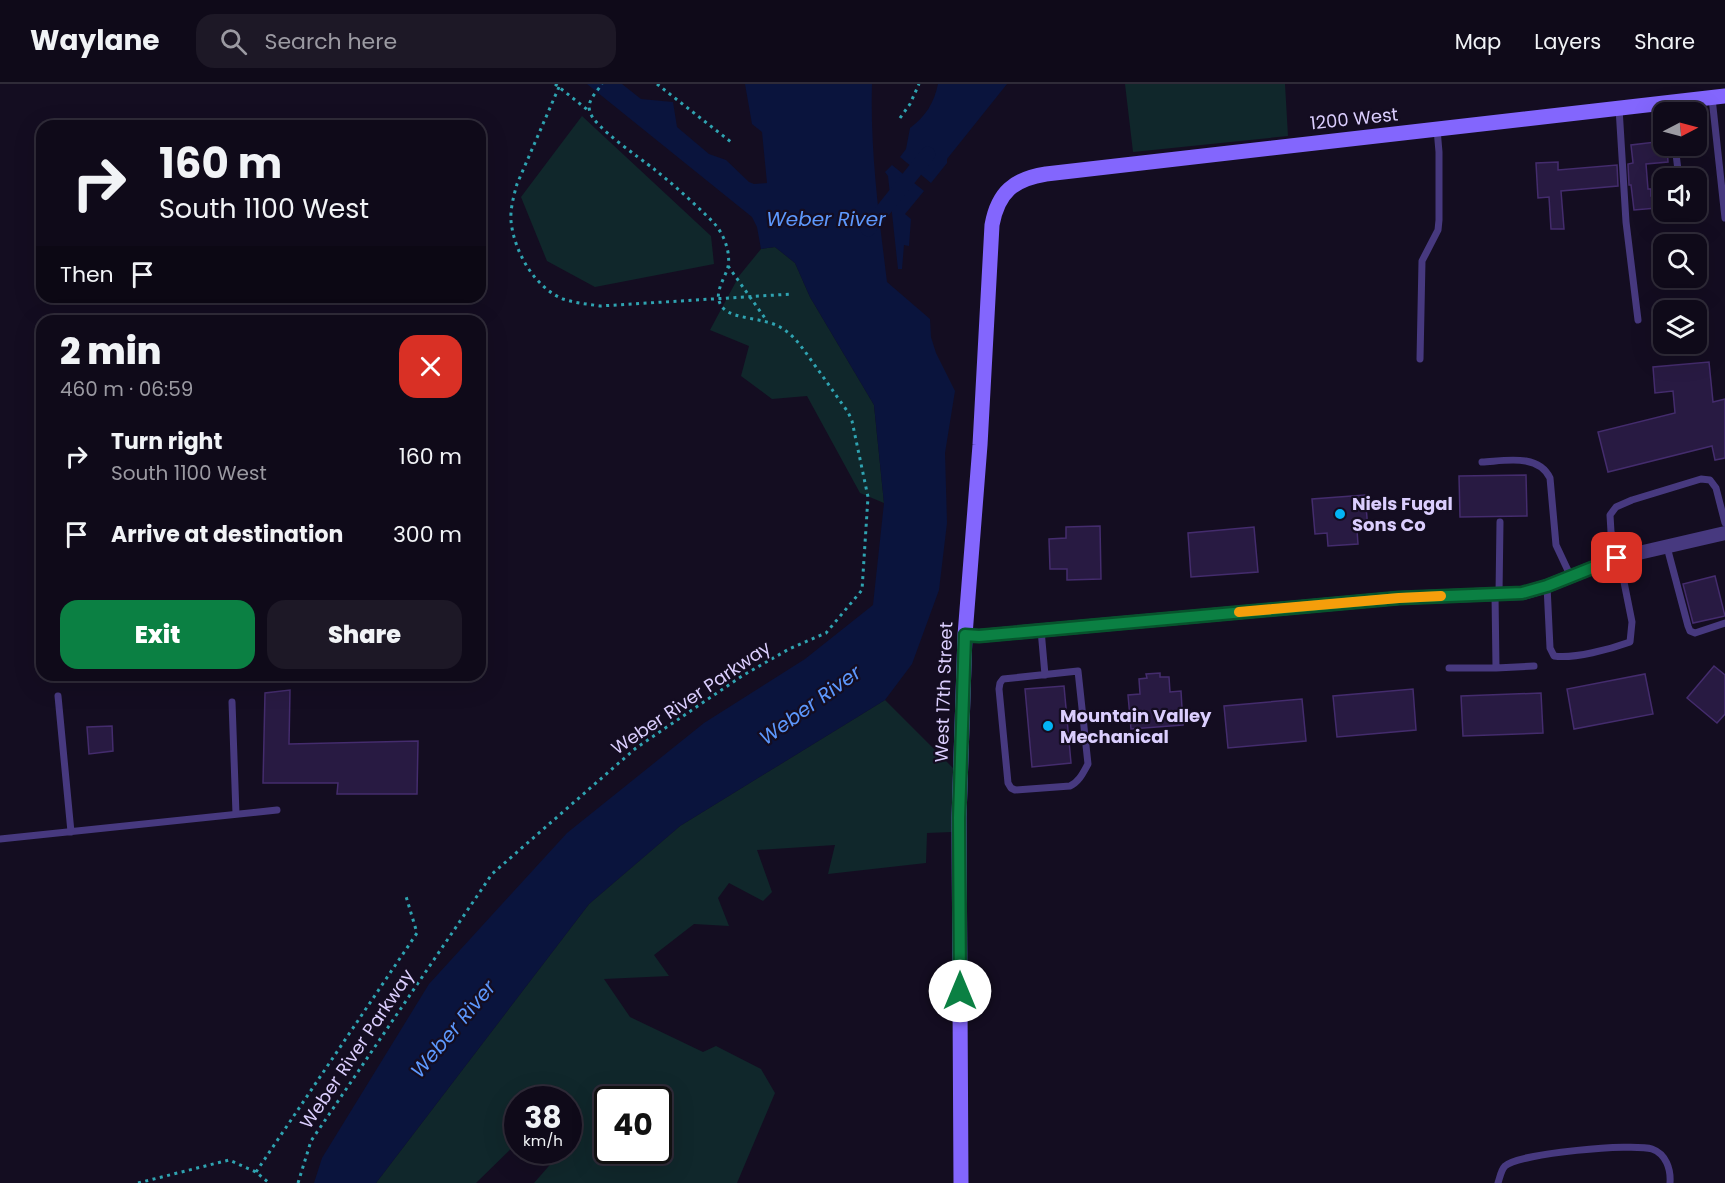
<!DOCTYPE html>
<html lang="en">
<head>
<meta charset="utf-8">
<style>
	:root { --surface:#0f0a19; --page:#1d1826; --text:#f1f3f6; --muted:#9b9aa2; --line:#2f2b38; --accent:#0b8043 }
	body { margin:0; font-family:Poppins,sans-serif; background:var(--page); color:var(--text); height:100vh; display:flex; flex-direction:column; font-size:22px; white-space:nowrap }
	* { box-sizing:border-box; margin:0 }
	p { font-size:20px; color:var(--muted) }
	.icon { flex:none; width:33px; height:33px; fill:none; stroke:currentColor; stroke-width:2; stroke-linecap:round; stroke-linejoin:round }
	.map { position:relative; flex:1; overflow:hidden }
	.details { position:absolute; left:36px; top:231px; width:450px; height:366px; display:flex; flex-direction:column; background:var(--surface); border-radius:18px; box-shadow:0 6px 24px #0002,0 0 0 2px var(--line) }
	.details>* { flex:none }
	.guide { position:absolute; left:36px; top:36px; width:450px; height:183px; border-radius:18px; box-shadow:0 6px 24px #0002,0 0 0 2px var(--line); background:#0f0a19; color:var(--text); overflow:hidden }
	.needle { width:39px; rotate:84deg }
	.buttons { position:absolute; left:1653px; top:18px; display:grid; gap:12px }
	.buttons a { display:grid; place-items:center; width:54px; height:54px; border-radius:12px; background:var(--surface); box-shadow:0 6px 24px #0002,0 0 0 2px var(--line); font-size:30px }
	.speed { position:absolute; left:504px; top:1002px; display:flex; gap:12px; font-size:30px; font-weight:700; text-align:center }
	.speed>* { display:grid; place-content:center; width:78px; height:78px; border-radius:50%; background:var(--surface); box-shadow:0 6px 24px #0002,0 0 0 2px var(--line); line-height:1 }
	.speed small { font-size:15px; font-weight:400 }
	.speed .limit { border:3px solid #111; border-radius:9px; background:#fff; color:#111 }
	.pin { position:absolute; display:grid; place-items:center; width:51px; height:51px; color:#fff; margin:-26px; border-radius:12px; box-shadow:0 3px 9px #0006 }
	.me { position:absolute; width:66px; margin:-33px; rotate:0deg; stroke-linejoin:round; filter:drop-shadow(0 0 4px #0008) }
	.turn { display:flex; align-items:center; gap:21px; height:126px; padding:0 24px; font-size:27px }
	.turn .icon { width:78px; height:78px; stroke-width:2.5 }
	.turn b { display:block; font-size:42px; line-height:51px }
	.then { display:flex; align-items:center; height:57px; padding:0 24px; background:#0003; gap:12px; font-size:22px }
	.round { display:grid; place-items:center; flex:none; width:63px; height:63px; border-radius:18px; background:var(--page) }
	.overview { display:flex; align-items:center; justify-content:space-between; height:102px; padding:0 24px }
	h1 { font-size:36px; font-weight:800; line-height:45px }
	.primary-button { display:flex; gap:12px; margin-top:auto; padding:12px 24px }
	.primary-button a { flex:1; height:69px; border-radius:18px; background:var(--accent); color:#fff; font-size:24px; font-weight:800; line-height:69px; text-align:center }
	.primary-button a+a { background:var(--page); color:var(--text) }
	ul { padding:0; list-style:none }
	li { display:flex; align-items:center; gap:18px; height:78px; padding:0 24px }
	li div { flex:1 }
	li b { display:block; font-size:22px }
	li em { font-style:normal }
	header { display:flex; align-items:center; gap:36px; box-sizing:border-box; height:84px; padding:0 30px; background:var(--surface); border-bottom:2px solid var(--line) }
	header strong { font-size:28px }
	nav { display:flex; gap:33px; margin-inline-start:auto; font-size:21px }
	.search { width:420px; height:54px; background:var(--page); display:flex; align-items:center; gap:15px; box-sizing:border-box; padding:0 21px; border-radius:18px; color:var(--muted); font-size:22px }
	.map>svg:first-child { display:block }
	.green { fill:#10272b; fill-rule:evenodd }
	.water { fill:#0a143d }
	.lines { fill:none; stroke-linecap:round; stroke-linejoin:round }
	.canal { stroke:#0a143d; stroke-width:15 }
	.building { fill:#281a42; stroke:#442c6d; stroke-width:1.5 }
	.path { stroke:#2fa3b1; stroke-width:3; stroke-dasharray:3 4.5; stroke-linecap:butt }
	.lane { stroke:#47397f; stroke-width:7 }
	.street { stroke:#47397f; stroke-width:14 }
	.secondary { stroke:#8366fd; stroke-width:15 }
	.route-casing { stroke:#07532c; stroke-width:15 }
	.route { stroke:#0b8043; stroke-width:10 }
	.slow { stroke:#f59e0b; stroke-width:10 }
	.poi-dot { fill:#03b4f5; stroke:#140d21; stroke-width:2 }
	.labels { text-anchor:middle; stroke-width:4.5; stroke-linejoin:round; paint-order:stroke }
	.street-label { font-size:18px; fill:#dbcefe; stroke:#140d21 }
	.poi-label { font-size:18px; font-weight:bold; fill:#dbcefe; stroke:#140d21; text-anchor:start }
	.water-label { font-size:20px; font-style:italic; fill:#5d98fd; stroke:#140d21 }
</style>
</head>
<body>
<header>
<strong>Waylane</strong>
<div class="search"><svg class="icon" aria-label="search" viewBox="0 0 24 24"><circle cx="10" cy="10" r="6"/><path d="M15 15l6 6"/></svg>Search here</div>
<nav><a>Map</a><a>Layers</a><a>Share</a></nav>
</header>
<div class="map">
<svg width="1725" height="1099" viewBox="0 0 1725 1099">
	<rect width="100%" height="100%" fill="#140d21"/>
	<path class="green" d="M1125 0H1285L1288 52 1133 68Z
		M582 32 711 152 714 180 595 203 547 177 521 113Z
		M775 163 795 179 810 213 874 321 884 419 860 409 807 312 772 315 741 292 749 262 710 246 739 192 761 165Z
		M885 616 954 685 952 748 927 749 926 779 828 790 835 761 757 766 772 808 763 817 729 799 718 814 729 842 694 840 654 871 669 892 604 895 630 933 703 968 716 962 761 985 775 1009 737 1099H534L562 1067 568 1066 569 1059 576 1050 569 1045 568 1016H518L517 1059 476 1099H376L589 820 680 742ZM608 1016H658V1066H608Z"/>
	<path class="water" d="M587 0H622L641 15 673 18 677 43 709 70 726 76 749 98 754 100 767 99 762 48 752 40 745 0H872C870 66 879 132 887 198L930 235 931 253 936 269 955 307 945 369 947 439 939 506 912 580 885 616 680 742 589 820 376 1099H314L322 1074 429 900 567 749 704 639 805 575 873 521 884 419 874 321 810 213 795 179 775 163 761 165 757 143 752 133Z
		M938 0H1007L947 75V79L931 99 900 73 906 65 910 44C926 32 934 19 938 0Z
		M892 81 924 107 905 130 911 135 909 162 904 161 902 185H898L888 92 885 88Z"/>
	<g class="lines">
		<path class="canal" d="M868 145 928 70"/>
	</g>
	<path class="building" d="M1664 57V62H1667L1668 78 1646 80 1648 105H1651V112H1655L1657 124 1634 126 1631 101H1629L1628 80 1633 79 1631 61Z
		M1558 78V86L1617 81 1618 102 1561 107 1564 145H1551L1549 113 1538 114 1536 79Z
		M1709 278 1713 318 1725 315V374L1715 376 1712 362 1608 388 1598 348 1675 329 1673 307 1655 309 1653 283Z
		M1526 391 1527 432 1460 433 1459 392Z
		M1365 411 1368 445 1357 446 1358 460 1328 462 1327 449 1315 450 1312 415Z
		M1100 442 1101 495 1067 496V485H1050L1049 455 1066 454V443Z
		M1254 443 1258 488 1191 493 1188 449Z
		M1715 492 1725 532 1693 539 1683 500Z
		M1714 582 1725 591V630L1717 639 1687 614Z
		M1160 589V593H1169L1170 608 1181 607 1183 641 1131 645 1128 611 1140 610 1139 595 1147 594 1146 590Z
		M1645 590 1653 630 1574 645 1567 605Z
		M1064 602 1071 679 1032 683 1025 605Z
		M1413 605 1416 646 1337 653 1333 612Z
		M290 606 289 660 418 657 417 710H337L338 699H263L265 609Z
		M1541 609 1543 649 1463 652 1461 612Z
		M1302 615 1306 657 1228 664 1224 622Z
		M112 642 113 667 89 670 87 643Z"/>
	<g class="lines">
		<path class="path" d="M555 0 589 27
			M657 0 731 58
			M559 3 517 100C514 111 510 125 511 137 514 167 534 203 563 215 575 219 587 220 600 222L792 210
			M900 34 910 20 919 0
			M728 182 767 237
			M256 1088 417 849 405 809
			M138 1099 229 1076 256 1088 269 1099
			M298 1099 311 1057 492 790 636 664 742 592 789 565 826 549 862 506 868 413 852 337 848 328C837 313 827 298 816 283 805 268 796 252 780 243 765 234 734 235 724 225 711 212 724 197 728 183 731 167 723 148 712 137 694 119 674 101 654 85 640 74 594 43 590 28 586 17 597 8 602 0"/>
		<path class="lane" d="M1712 14 1725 134
			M1619 24 1626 138 1638 236
			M1675 62 1679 94
			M1420 275 1422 177 1438 146 1439 136V68L1437 45
			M1482 378C1504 377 1538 369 1550 394L1556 461 1571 493
			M1667 463 1688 542 1690 547 1695 549 1725 539
			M1547 502 1550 564 1554 572C1574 575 1611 565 1630 558L1632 538 1624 498 1623 473 1611 448 1610 431 1616 423 1632 416 1701 395 1710 396 1716 404 1725 439
			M1499 510 1500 438
			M1041 546 1045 591
			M1449 584H1496L1495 510
			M1496 584 1534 582
			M1078 587 1088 680C1083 689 1079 698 1070 702L1015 706 1011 704 1008 699 999 605 1000 599 1003 595Z
			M58 612 71 748
			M232 618 236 730
			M0 755 277 726
			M1498 1099C1500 1093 1501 1086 1505 1082 1519 1069 1634 1059 1652 1065 1666 1070 1671 1085 1670 1099"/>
		<path class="street" d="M965 551 979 552 1399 514 1523 509 1547 502 1617 474 1725 449"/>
		<path class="secondary" d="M961 1099 959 734 965 551 980 361 992 141C998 108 1014 95 1046 90L1725 12"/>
	</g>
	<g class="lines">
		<g class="route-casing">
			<path id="route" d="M960 907 959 734 965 551 979 552 1399 514 1522 509 1547 502 1617 474"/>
		</g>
		<use href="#route" class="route"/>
		<path class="slow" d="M1239 528 1399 514 1441 512"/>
	</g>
	<g class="poi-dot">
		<circle cx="1340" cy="430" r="6"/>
		<circle cx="1048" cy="642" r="6"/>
	</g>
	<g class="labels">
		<g class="street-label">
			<text transform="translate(1354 35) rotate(-6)" y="6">1200 West</text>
			<text transform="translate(944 608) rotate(-88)" y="6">West 17th Street</text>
			<text transform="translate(691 614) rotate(-34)" y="6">Weber River Parkway</text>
			<text transform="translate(357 965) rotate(-56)" y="6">Weber River Parkway</text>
		</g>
		<g class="poi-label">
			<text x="1352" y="426">Niels Fugal<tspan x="1352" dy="21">Sons Co</tspan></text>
			<text x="1060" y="638">Mountain Valley<tspan x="1060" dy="21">Mechanical</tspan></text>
		</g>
		<g class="water-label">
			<text x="826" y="142">Weber River</text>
			<text transform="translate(810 621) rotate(-36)" y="7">Weber River</text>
			<text transform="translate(453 945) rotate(-50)" y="7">Weber River</text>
		</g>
	</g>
</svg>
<div class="buttons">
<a><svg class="needle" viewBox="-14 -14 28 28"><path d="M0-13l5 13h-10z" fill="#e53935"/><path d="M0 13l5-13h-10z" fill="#9b9aa2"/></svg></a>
<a><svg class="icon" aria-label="sound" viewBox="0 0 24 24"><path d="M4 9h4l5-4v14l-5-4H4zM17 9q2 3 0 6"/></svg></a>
<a><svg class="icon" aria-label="search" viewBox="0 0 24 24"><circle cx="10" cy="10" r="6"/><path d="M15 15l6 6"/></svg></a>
<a><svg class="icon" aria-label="layers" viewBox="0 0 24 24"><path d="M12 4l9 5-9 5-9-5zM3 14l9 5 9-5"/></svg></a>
</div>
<div class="speed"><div>38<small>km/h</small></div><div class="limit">40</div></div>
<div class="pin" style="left:1617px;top:474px;background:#d93025"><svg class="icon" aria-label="arrive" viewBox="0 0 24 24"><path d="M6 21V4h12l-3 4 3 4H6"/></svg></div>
<svg class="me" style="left:960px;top:907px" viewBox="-20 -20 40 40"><circle r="19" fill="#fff"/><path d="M0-13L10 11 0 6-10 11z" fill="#0b8043"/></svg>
<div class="guide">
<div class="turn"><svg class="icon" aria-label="right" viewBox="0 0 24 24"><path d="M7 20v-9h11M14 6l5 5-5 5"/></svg><div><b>160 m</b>South 1100 West</div></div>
<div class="then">Then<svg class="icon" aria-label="arrive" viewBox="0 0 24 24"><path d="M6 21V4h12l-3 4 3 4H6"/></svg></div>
</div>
<section class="details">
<div class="overview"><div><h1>2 min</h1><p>460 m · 06:59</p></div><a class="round" style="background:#d93025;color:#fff"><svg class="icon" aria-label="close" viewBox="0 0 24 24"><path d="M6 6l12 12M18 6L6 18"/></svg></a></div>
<ul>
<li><svg class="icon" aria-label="right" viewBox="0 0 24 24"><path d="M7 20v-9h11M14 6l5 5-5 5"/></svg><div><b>Turn right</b><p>South 1100 West</p></div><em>160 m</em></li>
<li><svg class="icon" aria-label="arrive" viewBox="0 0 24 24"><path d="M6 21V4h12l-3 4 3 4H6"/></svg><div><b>Arrive at destination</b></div><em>300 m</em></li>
</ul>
<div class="primary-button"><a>Exit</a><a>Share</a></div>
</section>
</div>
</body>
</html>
